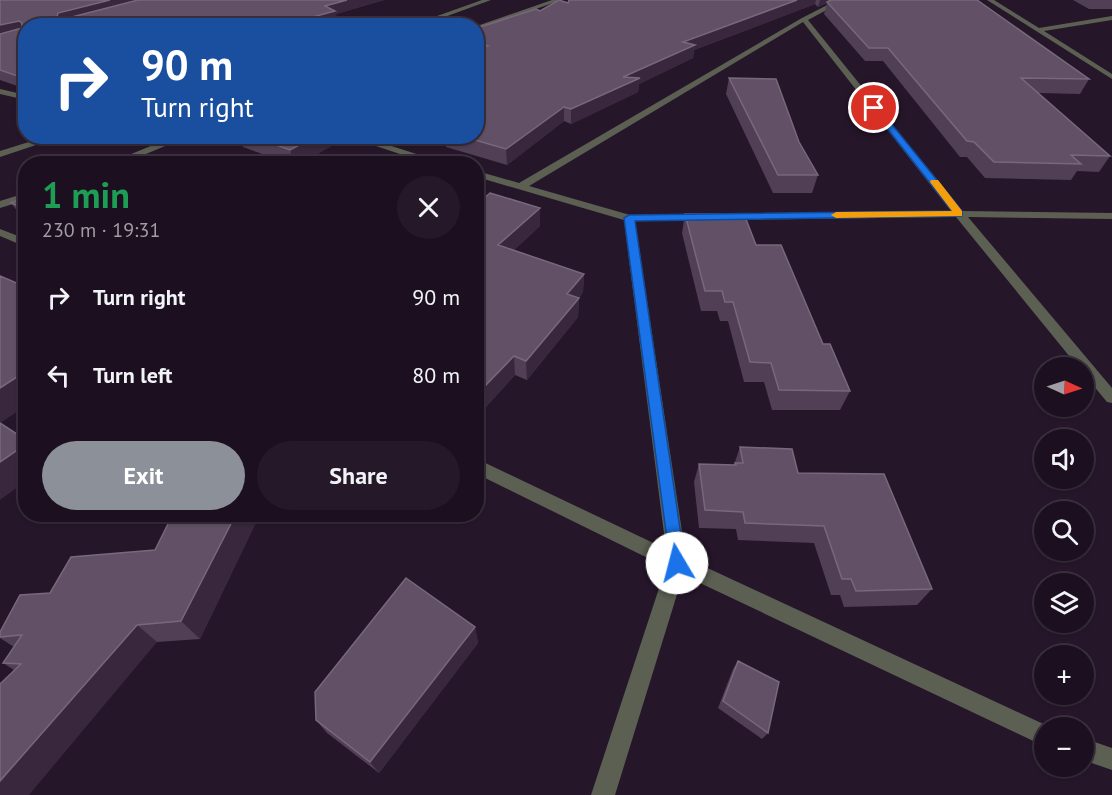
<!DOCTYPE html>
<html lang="en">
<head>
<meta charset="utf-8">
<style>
	:root { --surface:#1c1020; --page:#251929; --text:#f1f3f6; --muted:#a09da5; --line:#3a303e; --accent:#8c9099 }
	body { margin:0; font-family:"PT Sans",sans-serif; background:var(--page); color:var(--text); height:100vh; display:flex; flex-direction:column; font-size:22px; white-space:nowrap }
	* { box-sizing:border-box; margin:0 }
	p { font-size:20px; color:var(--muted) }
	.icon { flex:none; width:33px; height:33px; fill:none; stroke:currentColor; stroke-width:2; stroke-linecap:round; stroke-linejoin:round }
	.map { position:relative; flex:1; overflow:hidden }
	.panel { position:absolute; left:18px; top:156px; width:466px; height:366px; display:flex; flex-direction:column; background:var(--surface); border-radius:24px; box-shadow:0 2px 4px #0004,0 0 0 2px var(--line) }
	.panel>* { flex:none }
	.top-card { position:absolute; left:18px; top:18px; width:466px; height:126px; border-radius:24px; box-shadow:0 2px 4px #0004,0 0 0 2px var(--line); background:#1a4fa0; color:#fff; overflow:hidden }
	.needle { width:39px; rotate:93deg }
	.fabs { position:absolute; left:1034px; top:357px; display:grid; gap:12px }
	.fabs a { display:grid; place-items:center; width:60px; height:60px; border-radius:50%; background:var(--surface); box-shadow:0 2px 4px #0004,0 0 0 2px var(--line); font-size:30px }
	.pin { position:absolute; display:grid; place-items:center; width:51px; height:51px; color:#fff; margin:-26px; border:3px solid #fff; border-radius:50%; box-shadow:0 2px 6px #0007 }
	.me { position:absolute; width:66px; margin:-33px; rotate:352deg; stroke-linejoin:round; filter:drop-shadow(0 0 4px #0008) }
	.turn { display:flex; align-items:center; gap:21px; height:126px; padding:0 24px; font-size:27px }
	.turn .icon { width:78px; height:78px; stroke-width:2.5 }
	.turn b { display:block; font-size:42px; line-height:51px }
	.round { display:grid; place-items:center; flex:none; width:63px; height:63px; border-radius:32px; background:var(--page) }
	.overview { display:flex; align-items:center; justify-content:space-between; height:102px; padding:0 24px }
	h1 { font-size:36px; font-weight:700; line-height:45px; color:#1e9e55 }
	.button { display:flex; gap:12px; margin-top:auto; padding:12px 24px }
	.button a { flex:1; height:69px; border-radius:36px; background:var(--accent); color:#fff; font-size:24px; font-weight:700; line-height:69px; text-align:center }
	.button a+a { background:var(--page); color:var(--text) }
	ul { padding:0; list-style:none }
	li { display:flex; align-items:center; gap:18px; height:78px; padding:0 24px }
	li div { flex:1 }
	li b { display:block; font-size:22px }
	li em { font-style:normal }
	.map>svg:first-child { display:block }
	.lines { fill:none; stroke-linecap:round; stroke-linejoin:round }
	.minor { fill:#5c6053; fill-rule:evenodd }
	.wall { fill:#513f56 }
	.shaded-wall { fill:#39273d }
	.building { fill:#625166; stroke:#78687c; stroke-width:1.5 }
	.route { fill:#1a73e8; stroke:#114b97; stroke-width:1.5 }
	.slow { fill:#f59e0b }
</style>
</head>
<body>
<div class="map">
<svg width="1112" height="795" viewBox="0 0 1112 795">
	<rect width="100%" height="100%" fill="#26162a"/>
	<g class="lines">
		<path class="minor" d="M482 0H491L420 26H409Z
			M552 0H561L477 30V26Z
			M837 0H845L808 20 962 211 1112 213V219L968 217 1112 388V403L1107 402 1083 373V368H1079L956 217 635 221 686 558 1052 728H1044V746L683 575 615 795H591L666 567 477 474V459L666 549 624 220 477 177V171L519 183 802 18ZM803 22 951 211 630 215 529 186Z
			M987 0H994L1039 28 1112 16V20L1044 31 1112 74V79Z
			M0 89 26 95V100L0 94Z
			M48 136H63L0 157V151Z
			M175 136H189L122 164H107Z
			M346 136H361L447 164H430Z
			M26 193V200L0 208V201Z
			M0 229 26 239V247L0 236Z
			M1083 738 1112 748V770L1083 760Z"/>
	</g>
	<path class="wall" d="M0 0H384L336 14 337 21 322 26H26V89L0 80Z
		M569 0H977L1089 79 1080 94 1038 93 1110 156 1099 172 1077 171 1071 180 985 178 967 157H960L883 61H865L824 14 827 3 818 7 815 4 694 50 693 58 639 84 638 92 571 124 564 121 507 165 446 147 445 136H477V28L568 3Z
		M1073 0H1112V9H1089Z
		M729 78 799 142 818 175 812 193H773L726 94Z
		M239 136H345V138L300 164H289L243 147Z
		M26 197V222L11 203Z
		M477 204 540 226 514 250 584 274 583 292 579 298 578 317 527 380 515 375 485 408 477 405Z
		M685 214 756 245 850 391 840 410H772L764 382H744L728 321H720L717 311H701L682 233Z
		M740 447 798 473 932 589 917 605 844 607 840 595H831L814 543 738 540 736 529 699 528 694 482 699 464 734 465Z
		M173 514H260L200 639 157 642 14 670 3 663 14 647 0 638V632L50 593 155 550Z
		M475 627 478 643 379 773 327 733 316 720Z
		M738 661 768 733 762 739 718 708 733 669Z"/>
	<path class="shaded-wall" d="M110 0H153L63 24 57 17 58 13Z
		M347 0H384L336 14 337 21 322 26H279L325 6Z
		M797 0H816L815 4 694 50 693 58 639 84 638 92 571 124V109L683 42Z
		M820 0H832L818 7Z
		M19 21 26 32 0 38V25Z
		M564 107V121L507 165 506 149Z
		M316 136H345V138L300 164H294L290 150Z
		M540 208V226L500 263 498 245Z
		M584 274 583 292 566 313 567 294Z
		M579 298 578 317 527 380 526 361Z
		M514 356 515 375 485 408 482 389Z
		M26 371V406L0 423V388Z
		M26 444V481L0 500V462Z
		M236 514H260L200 639 181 621Z
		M137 625 157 642 29 795H0V781Z
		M475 627 478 643 379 773 370 762Z"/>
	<path class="building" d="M0 0H110L58 13 57 17H72L138 0H347L325 6 335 11 279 26H26V79L0 70V34L22 28V23L19 21 0 25Z
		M559 0 568 3 569 0H797L683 42 695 45 623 77 640 78 571 109 564 107 506 149 461 136H477V49L488 46 477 42V28L536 9 540 11Z
		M831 0H977L1089 79 1021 78 1110 156 1071 155 1081 164 994 162 974 142 967 141 888 48H869L827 2Z
		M729 78 776 79 799 142 818 175H778Z
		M251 136H316L290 150Z
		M490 193 540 208 498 245 584 274 567 294 579 298 526 361 514 356 482 389 477 387V204Z
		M26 197V209L11 203Z
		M685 214H744L756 245H781L823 344H830L850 391 779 390 771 363 750 362 733 302H725L722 291H705Z
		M0 276 26 287V371L0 388Z
		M0 423 26 440V444L0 462Z
		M740 447 792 449 798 473 884 474 932 589 856 591 851 579H842L824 526 745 523 743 512 705 510 699 464 736 465 735 463H743Z
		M173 514H236L181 621 137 625 0 781V684L21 664 3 663 22 635 0 637V632L20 595 50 593 71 557 155 550Z
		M406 578 475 627 370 762 316 720 315 692Z
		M738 661 779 682 768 733 723 701Z"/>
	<path class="route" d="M872 106H877L962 211V216L635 221 685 563 683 569 677 571 671 569 624 218 629 215 952 211 872 109Z"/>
	<path class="slow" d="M931 180H938L962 211V216L836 218 831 215 836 212 952 211 930 182Z"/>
</svg>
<div class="fabs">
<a><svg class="needle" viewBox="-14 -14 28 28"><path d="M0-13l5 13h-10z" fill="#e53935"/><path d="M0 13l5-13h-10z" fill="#a09da5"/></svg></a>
<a><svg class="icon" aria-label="sound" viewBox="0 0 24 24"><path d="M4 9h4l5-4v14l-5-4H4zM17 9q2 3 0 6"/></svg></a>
<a><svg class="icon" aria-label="search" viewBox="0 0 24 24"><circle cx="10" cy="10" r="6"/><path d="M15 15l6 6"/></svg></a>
<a><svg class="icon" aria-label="layers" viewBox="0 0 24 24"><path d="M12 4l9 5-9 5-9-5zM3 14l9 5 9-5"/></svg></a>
<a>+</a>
<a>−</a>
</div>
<div class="pin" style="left:874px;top:108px;background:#d93025"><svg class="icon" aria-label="arrive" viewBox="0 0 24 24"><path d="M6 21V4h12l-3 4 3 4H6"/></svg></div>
<svg class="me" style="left:677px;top:563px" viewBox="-20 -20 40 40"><circle r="19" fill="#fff"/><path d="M0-13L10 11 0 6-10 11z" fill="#1a73e8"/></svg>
<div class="top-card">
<div class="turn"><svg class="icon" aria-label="right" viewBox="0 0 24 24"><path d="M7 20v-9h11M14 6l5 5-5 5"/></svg><div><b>90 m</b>Turn right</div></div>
</div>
<section class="panel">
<div class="overview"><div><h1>1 min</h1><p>230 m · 19:31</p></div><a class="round"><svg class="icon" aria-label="close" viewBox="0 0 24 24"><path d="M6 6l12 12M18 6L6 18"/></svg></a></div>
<ul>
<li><svg class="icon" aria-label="right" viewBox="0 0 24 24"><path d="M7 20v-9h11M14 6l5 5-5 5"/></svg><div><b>Turn right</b></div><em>90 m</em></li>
<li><svg class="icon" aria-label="left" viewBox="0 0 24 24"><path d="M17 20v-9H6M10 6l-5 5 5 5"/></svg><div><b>Turn left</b></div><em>80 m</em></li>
</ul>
<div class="button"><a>Exit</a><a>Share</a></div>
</section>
</div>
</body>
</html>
